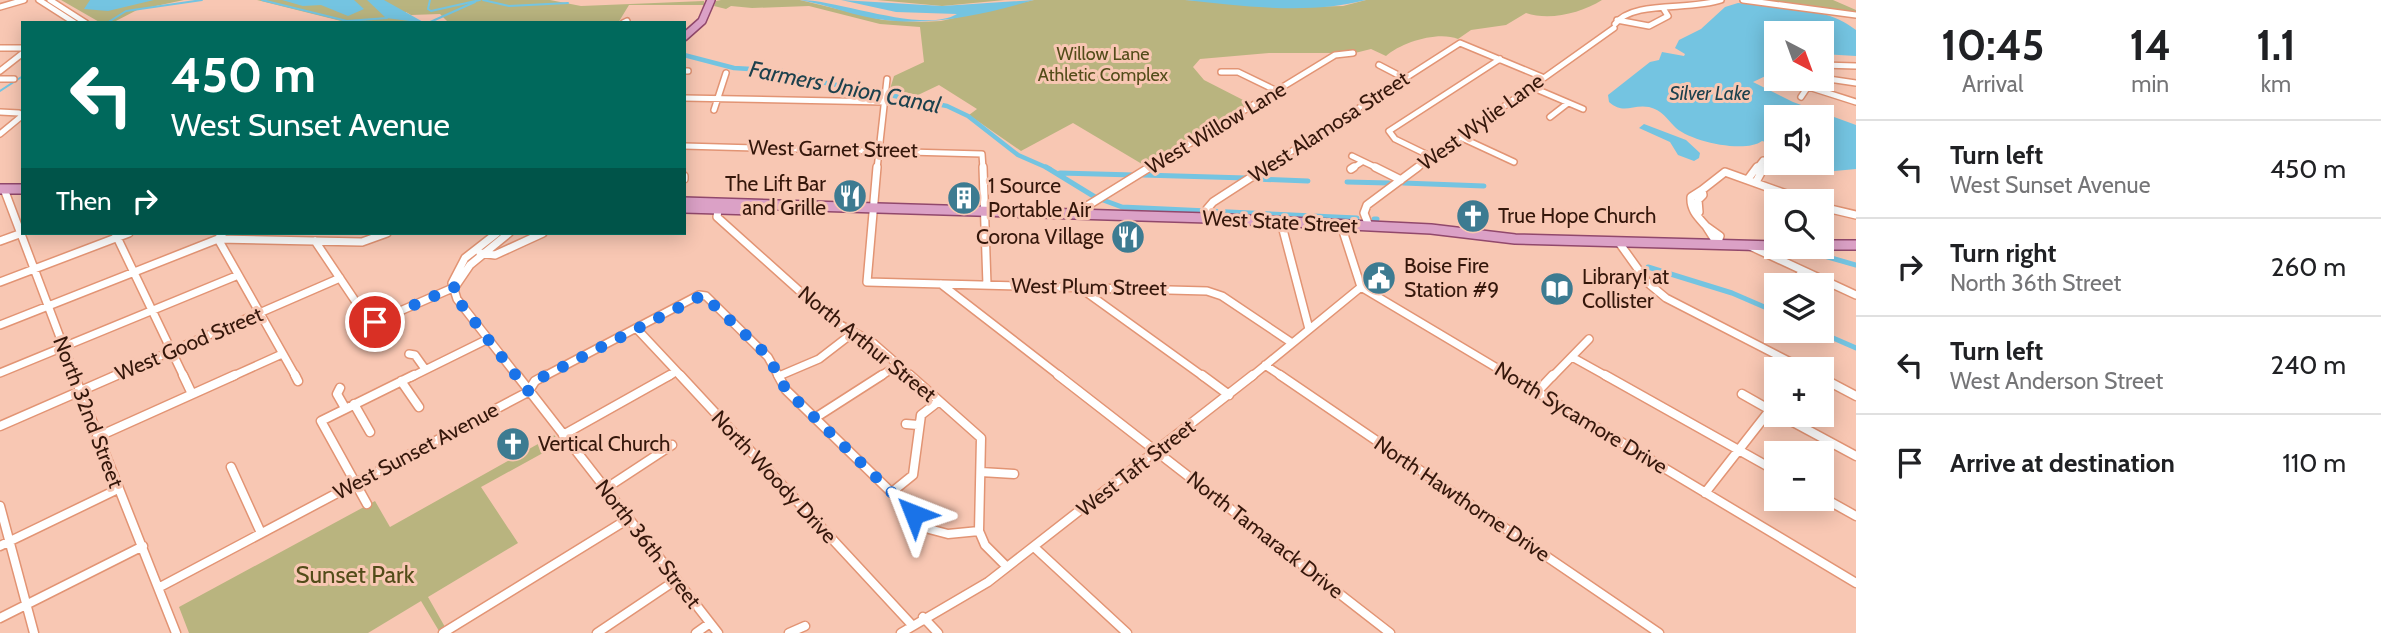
<!DOCTYPE html>
<html lang="en">
<head>
<meta charset="utf-8">
<style>
	:root { --surface:#fff; --page:#f2f2f2; --text:#202124; --muted:#757577; --line:#e0e0e0 }
	body { margin:0; font-family:Cabin,sans-serif; background:var(--page); color:var(--text); height:100vh; display:flex; flex-direction:column; font-size:26px; white-space:nowrap }
	* { box-sizing:border-box; margin:0 }
	p { font-size:23px; color:var(--muted) }
	.icon { flex:none; width:38px; height:38px; fill:none; stroke:currentColor; stroke-width:2; stroke-linecap:round; stroke-linejoin:round }
	.map { position:relative; flex:1; overflow:hidden }
	.drawer { display:flex; flex-direction:column; background:var(--surface); width:525px }
	.drawer>* { flex:none }
	.banner { position:absolute; left:21px; top:21px; width:665px; height:214px; border-radius:0px; box-shadow:0 4px 18px #0003; background:#00695c; color:#fff; overflow:hidden }
	.needle { width:46px; rotate:139deg }
	.fabs { position:absolute; left:1764px; top:21px; display:grid; gap:14px }
	.fabs a { display:grid; place-items:center; width:70px; height:70px; border-radius:0px; background:var(--surface); box-shadow:0 4px 18px #0003; font-size:35px }
	.pin { position:absolute; display:grid; place-items:center; width:60px; height:60px; color:#fff; margin:-30px; border:4px solid #fff; border-radius:50%; box-shadow:0 2px 7px #0007 }
	.me { position:absolute; width:77px; margin:-38px; rotate:315deg; stroke-linejoin:round; filter:drop-shadow(0 0 5px #0008) }
	.turn { display:flex; align-items:center; gap:24px; height:147px; padding:0 35px; font-size:32px }
	.turn .icon { width:91px; height:91px; stroke-width:2.5 }
	.turn b { display:block; font-size:49px; line-height:60px }
	.then { display:flex; align-items:center; height:66px; padding:0 35px; background:#0003; gap:14px; font-size:26px }
	.eta { display:flex; justify-content:space-evenly; align-items:center; height:119px; text-align:center }
	.eta b { font-size:42px; font-weight:700; line-height:49px }
	ul { padding:0; list-style:none }
	li { display:flex; align-items:center; gap:21px; height:98px; padding:0 35px; border-top:2px solid var(--line) }
	li div { flex:1 }
	li b { display:block; font-size:26px }
	li em { font-style:normal }
	main { display:flex; flex:1; min-height:0 }
	.map>svg:first-child { display:block }
	.green { fill:#b9b47f }
	.water { fill:#74c4e1 }
	.lines { fill:none; stroke-linecap:round; stroke-linejoin:round }
	.stream { stroke:#74c4e1; stroke-width:2 }
	.canal-far1 { stroke:#74c4e1; stroke-width:4.5 }
	.canal { stroke:#74c4e1; stroke-width:5 }
	.minor-far2-casing { stroke:#e29474; stroke-width:8 }
	.minor-far1-casing { stroke:#e29474; stroke-width:10 }
	.minor-casing { stroke:#e29474; stroke-width:11 }
	.major-far1-casing { stroke:#91486c; stroke-width:10 }
	.major-casing { stroke:#91486c; stroke-width:12 }
	.minor-far2 { stroke:#fff; stroke-width:5 }
	.minor-far1 { stroke:#fff; stroke-width:7 }
	.minor { stroke:#fff; stroke-width:8 }
	.major-far1 { stroke:#dba1c6; stroke-width:7 }
	.major { stroke:#dba1c6; stroke-width:9 }
	.route { stroke:#1a73e8; stroke-width:12; stroke-dasharray:0 21.6 }
	.labels { text-anchor:middle; stroke-width:6; stroke-linejoin:round; paint-order:stroke }
	.far-park-label { font-size:18px; fill:#524c19; stroke:#f8c7b3 }
	.far-water-label { font-size:19px; font-style:italic; fill:#1c414d; stroke:#f8c7b3 }
	.street-label { font-size:21px; fill:#35170b; stroke:#f8c7b3 }
	.poi-label { font-size:21px; fill:#35170b; stroke:#f8c7b3; text-anchor:start }
	.water-label { font-size:23px; font-style:italic; fill:#1c414d; stroke:#f8c7b3 }
	.near-park-label { font-size:24px; fill:#524c19; stroke:#f8c7b3 }
</style>
</head>
<body>
<main>
<div class="map">
<svg width="1856" height="633" viewBox="0 0 1856 633">
	<rect width="100%" height="100%" fill="#f8c7b3"/>
	<path class="green" d="M61 0H184L137 10 112 23H101Z
		M257 0H550L581 6 704 1V5H629L618 23H449L440 14 411 15 406 12 405 18 415 23H349Z
		M721 0H800L883 20 921 22 941 21 1034 0H1185L1305 7 1343 6 1366 0H1602C1581 13 1550 21 1526 13L1506 25 1471 30 1458 39C1438 31 1402 42 1386 56L1371 49 1355 53H1269L1200 59 1193 67 1204 80 1249 103 1147 167 1073 123 1021 151 969 115 977 109 939 85 918 95 890 89 894 76 924 62 920 27 880 24 809 6 752 8 731 6 726 9 714 6 716 1Z
		M877 0H1005L942 6Z
		M1770 0H1833L1856 10V15L1793 7Z
		M554 435 561 443 481 487 518 543 428 597 445 627 439 631 421 601 368 633H189L179 607 375 501 390 527Z"/>
	<path class="water" d="M90 0H154L108 11 84 9Z
		M282 0H354L364 9 348 16 321 5 303 6Z
		M367 0H384L425 23 386 18Z
		M800 0C840 0 923 34 957 14L896 12 841 0 942 6 1034 0C986 14 935 26 885 20 856 17 829 5 800 0Z
		M1185 0H1366C1309 15 1243 6 1185 0Z
		M1738 3C1775 6 1826 6 1856 30V56L1822 54V33H1776V71L1753 82 1793 102 1856 125V169L1824 172 1799 163H1822V117H1776V145L1762 141C1745 154 1687 141 1674 126 1667 119 1662 110 1649 107 1632 104 1624 115 1609 102L1608 95 1650 62 1659 60 1662 52 1684 56 1685 54 1675 48 1679 40 1701 29 1725 7Z
		M1644 124 1686 140 1700 153 1699 158 1694 161 1678 155 1670 142 1639 128Z"/>
	<g class="lines">
		<path class="stream" d="M262 0 347 21 387 18
			M430 0 428 9 431 11 480 0
			M483 0 509 6 568 3
			M107 23 126 11 202 0
			M428 23 475 2
			M0 91 23 76"/>
		<path class="canal-far1" d="M684 55 734 68 782 71 821 82 947 106 968 116 1018 155 1050 169"/>
		<path class="canal" d="M1046 167 1095 197 1122 207 1357 218
			M1060 173 1134 175
			M1143 175 1246 178
			M1255 179 1308 181
			M1347 182 1389 183
			M1403 183 1484 186
			M1374 219H1377
			M1821 255 1856 265
			M1648 267 1732 293 1776 312
			M1817 331 1856 348"/>
		<g class="minor-far2-casing">
			<path id="minor-far2" d="M39 0 75 23
				M50 0 86 23
				M1743 0 1856 15
				M0 7 24 0
				M1617 20 1649 26 1668 16 1663 8
				M623 23 627 21
				M1615 24C1633 0 1689 11 1721 0
				M0 48H23
				M1379 65 1404 78
				M1822 65 1856 66
				M0 71 23 53
				M684 71H688
				M1221 72H1238L1277 91
				M1822 78 1856 83
				M0 79H14
				M1529 86 1583 109
				M1801 97 1807 88H1812L1856 102
				M684 98 885 102
				M714 110 726 73
				M0 112 19 113
				M1550 117 1568 103
				M0 134 23 115
				M1460 137 1514 162
				M684 146 982 154 983 169
				M1352 156 1379 169
				M1432 157 1395 139 1389 131 1500 59
				M877 169 887 79
				M1148 169 1335 55 1353 53
				M1264 169 1460 43 1542 77
				M1351 169 1362 162
				M1416 169 1614 28
				M1756 169 1763 160 1768 161 1763 169"/>
		</g>
		<g class="minor-far1-casing">
			<path id="minor-far1" d="M877 167 867 282 1207 291 1222 296 1292 343
				M983 167 987 285
				M1375 167 1401 180
				M1351 169 1354 167
				M684 176V179
				M1748 179 1757 167
				M1756 182 1764 167
				M4 189 75 377
				M1702 190 1725 172 1806 201
				M1822 207 1856 215
				M718 210 717 217 833 321 872 342 912 377
				M1696 213 1699 212 1698 200 1703 195 1702 190 1691 197C1690 210 1698 217 1706 226
				M1086 214 1087 206 1150 167
				M1208 218 1207 209 1213 202 1267 167
				M1281 222 1309 329
				M1341 225 1361 287 1512 377
				M1369 226 1364 213 1367 205 1418 167
				M1706 226 1720 236 1719 239 1713 237Z
				M115 233 184 377
				M223 233 218 239 296 377
				M497 233 465 258 452 283 457 299 518 377
				M0 241 22 233
				M315 241 368 320 375 322 455 287 470 265 509 233
				M1620 244 1648 283 1666 298 1804 369
				M1750 246 1856 295
				M480 253 495 255 543 233
				M0 282 129 233
				M941 284 1061 377
				M1791 285 1803 271
				M1079 287 1204 377
				M0 325 218 239 362 242 387 233
				M636 328 682 377
				M409 354 415 355 425 369
				M1572 357 1608 377
				M1265 365 1283 377
				M0 373 236 276
				M779 376 819 359 854 332
				M112 377 340 278
				M231 377 282 354
				M411 377 488 339
				M543 377 699 295 706 296 768 357 779 377
				M667 377 676 372
				M879 377 898 365
				M1251 377 1361 287
				M1552 377 1589 339"/>
		</g>
		<g class="minor-casing">
			<path id="minor" d="M74 375 176 633
				M183 375 192 394
				M295 375 298 381
				M517 375 718 633
				M680 375 912 625
				M778 375 786 390 929 529 948 534 979 531
				M910 375 981 438 979 531 985 545 1007 567
				M1058 375 1390 633
				M1202 375 1229 395
				M1280 375 1659 633
				M1509 375 1856 583
				M1605 375 1776 471
				M1822 378 1856 396
				M401 381 419 407
				M340 388 337 394 345 408
				M1537 392 1553 375
				M1742 394 1772 411
				M354 404 370 432
				M1780 415 1856 456
				M815 418 882 375
				M906 424 918 425
				M0 426 117 375
				M563 435 670 375
				M97 437 235 375
				M231 467 261 533
				M981 472 1014 474
				M605 489 672 445
				M892 492 913 475 921 415 939 401
				M1705 493 1770 410
				M1822 497 1856 516
				M367 504 321 421 414 375
				M0 506 34 633
				M0 546 118 489
				M1034 547 1127 633
				M160 587 528 392 535 381 546 375
				M923 617 938 633
				M0 618 143 546
				M443 633 628 519
				M597 633 676 580
				M696 633 710 623
				M789 633 805 626
				M901 633 988 582 1253 375"/>
		</g>
		<g class="major-far1-casing">
			<path id="major-far1" d="M684 37 702 21 711 0"/>
		</g>
		<g class="major-casing">
			<path id="major" d="M0 189H23
				M684 202 1208 218 1431 229 1515 239 1776 246
				M684 208 754 210
				M1822 245H1856"/>
		</g>
		<use href="#minor-far2" class="minor-far2"/>
		<use href="#minor-far1" class="minor-far1"/>
		<use href="#minor" class="minor"/>
		<use href="#major-far1" class="major-far1"/>
		<use href="#major" class="major"/>
	</g>
	<g class="lines">
		<path class="route" d="M375 322 455 287 457 299 528 391 535 381 703 295 768 356 786 390 914 514"/>
	</g>
	<defs>
		<g id="restaurant-disc" transform="scale(1.75)"><circle r="9.5" fill="#3d7b91" stroke="#f8c7b3"/><path d="M-5-6h1v4h1v-4h1v4h1v-4h1v5L-1.5 .5V6h-2V.5L-5-1ZM5-6V6H3V1.5H1.5Q1.5-4 5-6Z" fill="#fff"/></g>
		<g id="building-disc" transform="scale(1.75)"><circle r="9.5" fill="#3d7b91" stroke="#f8c7b3"/><path d="M-4-6H4V6H1V3H-1V6H-4ZM-2.5-4.3h1.7v1.8h-1.7ZM.8-4.3h1.7v1.8H.8ZM-2.5-1h1.7V.8h-1.7ZM.8-1h1.7V.8H.8Z" fill="#fff"/></g>
		<g id="church-disc" transform="scale(1.75)"><circle r="9.5" fill="#3d7b91" stroke="#f8c7b3"/><path d="M-1.2-6h2.4v3.5h3.3v2.4h-3.3V6h-2.4V-.1h-3.3v-2.4h3.3Z" fill="#fff"/></g>
		<g id="civic-disc" transform="scale(1.75)"><circle r="9.5" fill="#3d7b91" stroke="#f8c7b3"/><path d="M-.6-6.5H3V-4.5H.6V-3L4-1V1h2V6H-6V1h2V-1L-.6-3ZM-1.2 2.5V6h2.4V2.5Z" fill="#fff"/></g>
		<g id="library-disc" transform="scale(1.75)"><circle r="9.5" fill="#3d7b91" stroke="#f8c7b3"/><path d="M-6-4Q-3-5.5-.7-3.5V5Q-3 3-6 4ZM6-4Q3-5.5 .7-3.5V5Q3 3 6 4Z" fill="#fff"/></g>
	</defs>
	<g fill-rule="evenodd">
		<use href="#restaurant-disc" x="850" y="196"/>
		<use href="#building-disc" x="964" y="198"/>
		<use href="#church-disc" x="1473" y="216"/>
		<use href="#restaurant-disc" x="1128" y="237"/>
		<use href="#civic-disc" x="1379" y="278"/>
		<use href="#library-disc" x="1557" y="289"/>
		<use href="#church-disc" x="513" y="444"/>
	</g>
	<g class="labels">
		<g class="far-park-label">
			<text x="1103" y="60">Willow Lane<tspan x="1103" dy="21">Athletic Complex</tspan></text>
		</g>
		<g class="far-water-label">
			<text x="1710" y="100">Silver Lake</text>
		</g>
		<g class="street-label">
			<text transform="translate(1481 122) rotate(-36)" y="7">West Wylie Lane</text>
			<text transform="translate(1329 127) rotate(-33)" y="7">West Alamosa Street</text>
			<text transform="translate(1216 128) rotate(-31)" y="7">West Willow Lane</text>
			<text transform="translate(833 149) rotate(1)" y="7">West Garnet Street</text>
			<text transform="translate(1280 222) rotate(3)" y="7">West State Street</text>
			<text transform="translate(1089 287) rotate(1)" y="7">West Plum Street</text>
			<text transform="translate(189 344) rotate(-23)" y="7">West Good Street</text>
			<text transform="translate(867 344) rotate(39)" y="7">North Arthur Street</text>
			<text transform="translate(88 412) rotate(69)" y="7">North 32nd Street</text>
			<text transform="translate(1581 418) rotate(31)" y="7">North Sycamore Drive</text>
			<text transform="translate(416 451) rotate(-28)" y="7">West Sunset Avenue</text>
			<text transform="translate(1136 468) rotate(-38)" y="7">West Taft Street</text>
			<text transform="translate(774 477) rotate(47)" y="7">North Woody Drive</text>
			<text transform="translate(1462 499) rotate(34)" y="7">North Hawthorne Drive</text>
			<text transform="translate(1265 535) rotate(38)" y="7">North Tamarack Drive</text>
			<text transform="translate(648 544) rotate(52)" y="7">North 36th Street</text>
		</g>
		<g class="poi-label">
			<text x="826" y="191" text-anchor="end">The Lift Bar<tspan x="826" dy="24">and Grille</tspan></text>
			<text x="988" y="193">1 Source<tspan x="988" dy="24">Portable Air</tspan></text>
			<text x="1498" y="223">True Hope Church</text>
			<text x="1104" y="244" text-anchor="end">Corona Village</text>
			<text x="1404" y="273">Boise Fire<tspan x="1404" dy="24">Station #9</tspan></text>
			<text x="1582" y="284">Library! at<tspan x="1582" dy="24">Collister</tspan></text>
			<text x="538" y="451">Vertical Church</text>
		</g>
		<g class="water-label">
			<text transform="translate(845 87) rotate(11)" y="8">Farmers Union Canal</text>
		</g>
		<g class="near-park-label">
			<text x="355" y="583">Sunset Park</text>
		</g>
	</g>
</svg>
<div class="fabs">
<a><svg class="needle" viewBox="-14 -14 28 28"><path d="M0-13l5 13h-10z" fill="#e53935"/><path d="M0 13l5-13h-10z" fill="#757577"/></svg></a>
<a><svg class="icon" aria-label="sound" viewBox="0 0 24 24"><path d="M4 9h4l5-4v14l-5-4H4zM17 9q2 3 0 6"/></svg></a>
<a><svg class="icon" aria-label="search" viewBox="0 0 24 24"><circle cx="10" cy="10" r="6"/><path d="M15 15l6 6"/></svg></a>
<a><svg class="icon" aria-label="layers" viewBox="0 0 24 24"><path d="M12 4l9 5-9 5-9-5zM3 14l9 5 9-5"/></svg></a>
<a>+</a>
<a>−</a>
</div>
<div class="pin" style="left:375px;top:322px;background:#d93025"><svg class="icon" aria-label="arrive" viewBox="0 0 24 24"><path d="M6 21V4h12l-3 4 3 4H6"/></svg></div>
<svg class="me" style="left:914px;top:514px" viewBox="-20 -20 40 40"><path d="M0-17L14 15 0 8-14 15z" fill="#1a73e8" stroke="#fff" stroke-width="4"/></svg>
<div class="banner">
<div class="turn"><svg class="icon" aria-label="left" viewBox="0 0 24 24"><path d="M17 20v-9H6M10 6l-5 5 5 5"/></svg><div><b>450 m</b>West Sunset Avenue</div></div>
<div class="then">Then<svg class="icon" aria-label="right" viewBox="0 0 24 24"><path d="M7 20v-9h11M14 6l5 5-5 5"/></svg></div>
</div>
</div>
<section class="drawer">
<div class="eta">
<div><b>10:45</b><p>Arrival</p></div>
<div><b>14</b><p>min</p></div>
<div><b>1.1</b><p>km</p></div>
</div>
<ul>
<li><svg class="icon" aria-label="left" viewBox="0 0 24 24"><path d="M17 20v-9H6M10 6l-5 5 5 5"/></svg><div><b>Turn left</b><p>West Sunset Avenue</p></div><em>450 m</em></li>
<li><svg class="icon" aria-label="right" viewBox="0 0 24 24"><path d="M7 20v-9h11M14 6l5 5-5 5"/></svg><div><b>Turn right</b><p>North 36th Street</p></div><em>260 m</em></li>
<li><svg class="icon" aria-label="left" viewBox="0 0 24 24"><path d="M17 20v-9H6M10 6l-5 5 5 5"/></svg><div><b>Turn left</b><p>West Anderson Street</p></div><em>240 m</em></li>
<li><svg class="icon" aria-label="arrive" viewBox="0 0 24 24"><path d="M6 21V4h12l-3 4 3 4H6"/></svg><div><b>Arrive at destination</b></div><em>110 m</em></li>
</ul>
</section>
</main>
</body>
</html>
